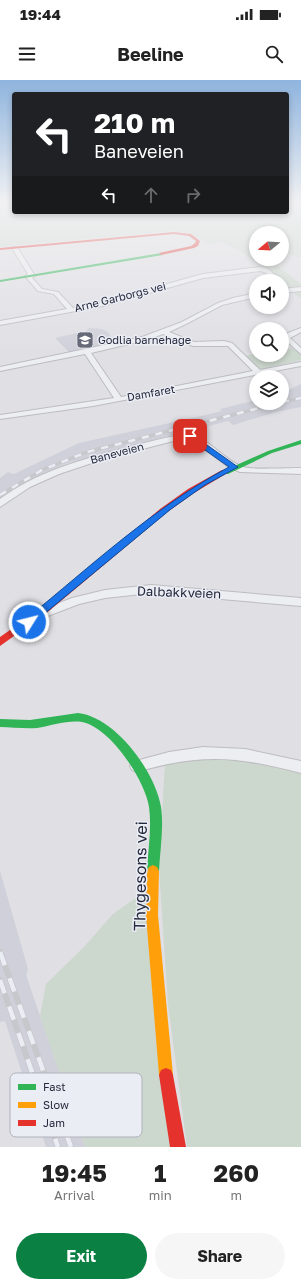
<!DOCTYPE html>
<html lang="en">
<head>
<meta charset="utf-8">
<style>
	:root { --surface:#fff; --page:#f6f6f6; --text:#222; --muted:#767676; --accent:#0b8043 }
	body { margin:0; font-family:"Golos Text",sans-serif; background:var(--page); color:var(--text); height:100vh; display:flex; flex-direction:column; font-size:15px; white-space:nowrap }
	* { box-sizing:border-box; margin:0 }
	p { font-size:13px; color:var(--muted) }
	.icon { flex:none; width:22px; height:22px; fill:none; stroke:currentColor; stroke-width:2; stroke-linecap:round; stroke-linejoin:round }
	.map { position:relative; height:1067px; overflow:hidden }
	.details { display:flex; flex-direction:column; background:var(--surface); flex:1 }
	.details>* { flex:none }
	.banner { position:absolute; left:12px; top:12px; width:277px; height:122px; border-radius:4px; box-shadow:0 2px 6px #0003; background:#202124; color:#fff; overflow:hidden }
	.needle { width:26px; rotate:252deg }
	.tools { position:absolute; left:249px; top:146px; display:grid; gap:8px }
	.tools a { display:grid; place-items:center; width:40px; height:40px; border-radius:50%; background:var(--surface); box-shadow:0 2px 6px #0003; font-size:20px }
	.pin { position:absolute; display:grid; place-items:center; width:34px; height:34px; color:#fff; margin:-17px; border-radius:8px; box-shadow:0 2px 6px #0006 }
	.me { position:absolute; width:44px; margin:-22px; rotate:54deg; stroke-linejoin:round; filter:drop-shadow(0 0 3px #0008) }
	.turn { display:flex; align-items:center; gap:14px; height:84px; padding:0 16px; font-size:18px }
	.turn .icon { width:52px; height:52px; stroke-width:2.5 }
	.turn b { display:block; font-size:28px; line-height:34px }
	.lanes { display:flex; align-items:center; height:38px; padding:0 16px; background:#0003; justify-content:center; gap:20px; direction:ltr }
	.lanes .off { opacity:.35 }
	.eta { display:flex; justify-content:space-evenly; align-items:center; height:68px; text-align:center }
	.eta b { font-size:24px; font-weight:700; line-height:28px }
	.button { display:flex; gap:8px; margin-top:auto; padding:8px 16px }
	.button a { flex:1; height:46px; border-radius:24px; background:var(--accent); color:#fff; font-size:16px; font-weight:700; line-height:46px; text-align:center }
	.button a+a { background:var(--page); color:var(--text) }
	.status { display:flex; justify-content:space-between; align-items:center; height:28px; padding:0 20px; background:var(--surface); direction:ltr }
	.status svg { height:11px; fill:currentColor }
	header { display:flex; justify-content:space-between; align-items:center; height:52px; padding:0 16px; background:var(--surface); font-size:18px; font-weight:700 }
	.map>svg:first-child { display:block }
	.built { fill:#cfd0d9 }
	.green { fill:#ccd7ce }
	.lines { fill:none; stroke-linecap:round; stroke-linejoin:round }
	.street-casing { stroke:#bcbcc1; stroke-width:2 }
	.street { fill:#edeef1; fill-rule:evenodd }
	.fast { fill:#30b455; fill-rule:evenodd }
	.slow { fill:#ff9f0a; fill-rule:evenodd }
	.jam { fill:#e5322d; fill-rule:evenodd }
	.rail-far1-casing { stroke:#c7c8cc; stroke-width:3.5 }
	.rail-casing { stroke:#c7c8cc; stroke-width:6 }
	.rail-far1 { stroke:#ebedf4; stroke-width:2.5; stroke-dasharray:7; stroke-linecap:butt }
	.rail { stroke:#ebedf4; stroke-width:4.5; stroke-dasharray:14; stroke-linecap:butt }
	.route { fill:#1a73e8; stroke:#114b97 }
	.labels { text-anchor:middle; stroke-width:3; stroke-linejoin:round; paint-order:stroke }
	.far-street-label { font-size:11px; fill:#25293d; stroke:#ebedf4 }
	.far-poi-label { font-size:11px; fill:#25293d; stroke:#ebedf4; text-anchor:start }
	.street-label { font-size:13px; fill:#25293d; stroke:#ebedf4 }
	.near-street-label { font-size:16px; fill:#25293d; stroke:#ebedf4 }
	.key { fill:#ebedf4; stroke:#b0b2bd; stroke-width:1 }
	.key-label { font-size:11px; fill:#25293d }
</style>
</head>
<body>
<div class="status"><b>19:44</b><svg viewBox="0 0 49 12"><path d="M0 12V9h3v3zM5 12V6h3v6zM10 12V3h3v9zM15 12V0h3v12zM26 1h20v11H26zM47 4h2v5h-2z"/></svg></div>
<header><svg class="icon" aria-label="menu" viewBox="0 0 24 24"><path d="M4 6h16M4 12h16M4 18h16"/></svg>Beeline<svg class="icon" aria-label="search" viewBox="0 0 24 24"><circle cx="10" cy="10" r="6"/><path d="M15 15l6 6"/></svg></header>
<div class="map">
<svg width="301" height="1067" viewBox="0 0 301 1067">
	<rect width="100%" height="100%" fill="#dfdfe4"/>
	<path class="built" d="M89 248 102 249 108 252 116 264 70 273 55 258 86 251Z
		M301 304V327L276 332 233 345 228 341 183 353 181 351 176 352 174 353 176 354 68 383 40 395 0 420V398L8 392 14 394 79 363 197 337 222 331 220 329 256 320V323H282V313Z
		M0 791 28 889 26 895 85 1067H46L5 941 0 942Z"/>
	<path class="green" d="M0 123H14V132H71L73 133 70 134H74L76 136 102 132H162L175 136 203 134 215 132H287V125L301 123V178L282 173V153H256V179H269L301 204V219L282 204V201H279L239 170 221 162 207 165C196 154 187 152 172 151L0 167Z
		M292 268 301 274V280L262 289 256 287 244 276 256 274 282 275V270Z
		M193 678 252 680 301 693V1067H187L168 924 159 788 165 683Z
		M147 810 173 1067H85L40 936 46 904 83 868 113 834Z"/>
	<g class="lines">
		<g class="street-casing">
			<path id="street" d="M13 167H17L35 196 32 198 42 209 58 212 73 228 102 222 203 194 260 187 268 189 283 201 282 202V201C273 201 269 192 260 191L203 198 103 226 0 245V241L67 229 54 214 38 211 25 196 28 194 12 168Z
				M301 207V211L282 213V209Z
				M256 213V217L222 225 186 244 169 252 194 262 224 261 232 263 260 290 301 282V286L93 326 0 339V335L114 318 85 274 0 291V287L142 257 182 242 218 223 233 218ZM163 254 193 266H228L253 291 121 317 91 273 146 260Z
				M301 248V252L290 258 301 268V274L283 258 288 253Z
				M185 354C208 356 222 379 243 387 252 390 288 388 301 388V394L240 392 227 386 191 359 185 358 104 379 59 394 30 407 0 427V419C34 394 73 382 114 371 138 365 161 358 185 354Z
				M151 505 301 518V526L151 513 105 518 79 524 40 539 36 538 34 535 36 532 72 518 105 510Z
				M203 667 245 669 301 681V693C237 676 201 673 137 692L132 690 130 686 132 682 169 672Z"/>
		</g>
		<use href="#street" class="street"/>
		<path class="fast" d="M161 173 163 175 0 202V200Z
			M301 360V364L272 373 228 394H222L221 392 268 371Z
			M78 633C115 637 155 691 161 727 164 747 160 770 159 791L157 795 153 797 149 795 147 791C148 770 152 748 149 727 145 700 110 647 82 642 67 640 51 646 37 648 24 649 12 647 0 647V639L30 640Z"/>
		<path class="slow" d="M153 785 157 787 159 791 158 835 173 995 171 1000 166 1002 161 1000 159 995 146 835 147 791 149 787Z"/>
		<path class="jam" d="M174 152 191 154 200 161 198 166 194 168 161 175 159 173 191 166 194 164 196 161 189 156 174 154 0 170V168Z
			M222 390H228L229 392 194 413 166 433 49 531 0 566V557L43 527 160 429 188 409Z
			M166 988 171 990 173 995 186 1067H170L159 995 161 990Z"/>
		<g class="rail-far1-casing">
			<path id="rail-far1" d="M282 322 301 318
				M0 415 42 390 87 372 279 323"/>
		</g>
		<g class="rail-casing">
			<path id="rail" d="M0 872 71 1067
				M0 900 58 1067"/>
		</g>
		<use href="#rail-far1" class="rail-far1"/>
		<use href="#rail" class="rail"/>
	</g>
	<linearGradient id="sky" x2="0" y2="1"><stop stop-color="#8fb4de"/><stop offset="0.45" stop-color="#f1f1f3"/><stop offset="1" stop-color="#f1f1f3" stop-opacity="0"/></linearGradient>
	<rect width="301" height="272" fill="url(#sky)"/>
	<path class="route" d="M188 355H193L238 387 205 405 171 429 32 544H26L25 542 26 539C91 486 154 427 229 387L188 358Z"/>
	<defs>
		<g id="school-square" transform="scale(0.9)"><rect x="-9" y="-9" width="18" height="18" rx="4" fill="#666977" stroke="#ebedf4"/><path d="M0-5L7-2L0 1L-7-2ZM-4 1L0 2.5L4 1V4Q0 6-4 4Z" fill="#fff"/></g>
	</defs>
	<g fill-rule="evenodd">
		<use href="#school-square" x="85" y="260"/>
	</g>
	<g class="labels">
		<g class="far-street-label">
			<text transform="translate(120 217) rotate(-14)" y="4">Arne Garborgs vei</text>
			<text transform="translate(151 313) rotate(-10)" y="4">Damfaret</text>
			<text transform="translate(117 373) rotate(-15)" y="4">Baneveien</text>
		</g>
		<g class="far-poi-label">
			<text x="98" y="264">Godlia barnehage</text>
		</g>
		<g class="street-label">
			<text transform="translate(179 512) rotate(2)" y="5">Dalbakkveien</text>
		</g>
		<g class="near-street-label">
			<text transform="translate(140 796) rotate(-89)" y="6">Thygesons vei</text>
		</g>
	</g>
	<rect x="10" y="993" width="132" height="64" rx="6" class="key"/>
	<rect x="18" y="1004" width="18" height="6" fill="#30b455"/>
	<rect x="18" y="1022" width="18" height="6" fill="#ff9f0a"/>
	<rect x="18" y="1040" width="18" height="6" fill="#e5322d"/>
	<g class="key-label">
		<text x="43" y="1011">Fast</text>
		<text x="43" y="1029">Slow</text>
		<text x="43" y="1047">Jam</text>
	</g>
</svg>
<div class="tools">
<a><svg class="needle" viewBox="-14 -14 28 28"><path d="M0-13l5 13h-10z" fill="#e53935"/><path d="M0 13l5-13h-10z" fill="#767676"/></svg></a>
<a><svg class="icon" aria-label="sound" viewBox="0 0 24 24"><path d="M4 9h4l5-4v14l-5-4H4zM17 9q2 3 0 6"/></svg></a>
<a><svg class="icon" aria-label="search" viewBox="0 0 24 24"><circle cx="10" cy="10" r="6"/><path d="M15 15l6 6"/></svg></a>
<a><svg class="icon" aria-label="layers" viewBox="0 0 24 24"><path d="M12 4l9 5-9 5-9-5zM3 14l9 5 9-5"/></svg></a>
</div>
<div class="pin" style="left:190px;top:356px;background:#d93025"><svg class="icon" aria-label="arrive" viewBox="0 0 24 24"><path d="M6 21V4h12l-3 4 3 4H6"/></svg></div>
<svg class="me" style="left:29px;top:542px" viewBox="-20 -20 40 40"><circle r="17" fill="#1a73e8" stroke="#fff" stroke-width="3"/><path d="M0-11L8 9 0 5-8 9z" fill="#fff"/></svg>
<div class="banner">
<div class="turn"><svg class="icon" aria-label="left" viewBox="0 0 24 24"><path d="M17 20v-9H6M10 6l-5 5 5 5"/></svg><div><b>210 m</b>Baneveien</div></div>
<div class="lanes"><svg class="icon" aria-label="left" viewBox="0 0 24 24"><path d="M17 20v-9H6M10 6l-5 5 5 5"/></svg><svg class="icon off" aria-label="ahead" viewBox="0 0 24 24"><path d="M12 20V5M6 11l6-6 6 6"/></svg><svg class="icon off" aria-label="right" viewBox="0 0 24 24"><path d="M7 20v-9h11M14 6l5 5-5 5"/></svg></div>
</div>
</div>
<section class="details">
<div class="eta">
<div><b>19:45</b><p>Arrival</p></div>
<div><b>1</b><p>min</p></div>
<div><b>260</b><p>m</p></div>
</div>
<div class="button"><a>Exit</a><a>Share</a></div>
</section>
</body>
</html>
